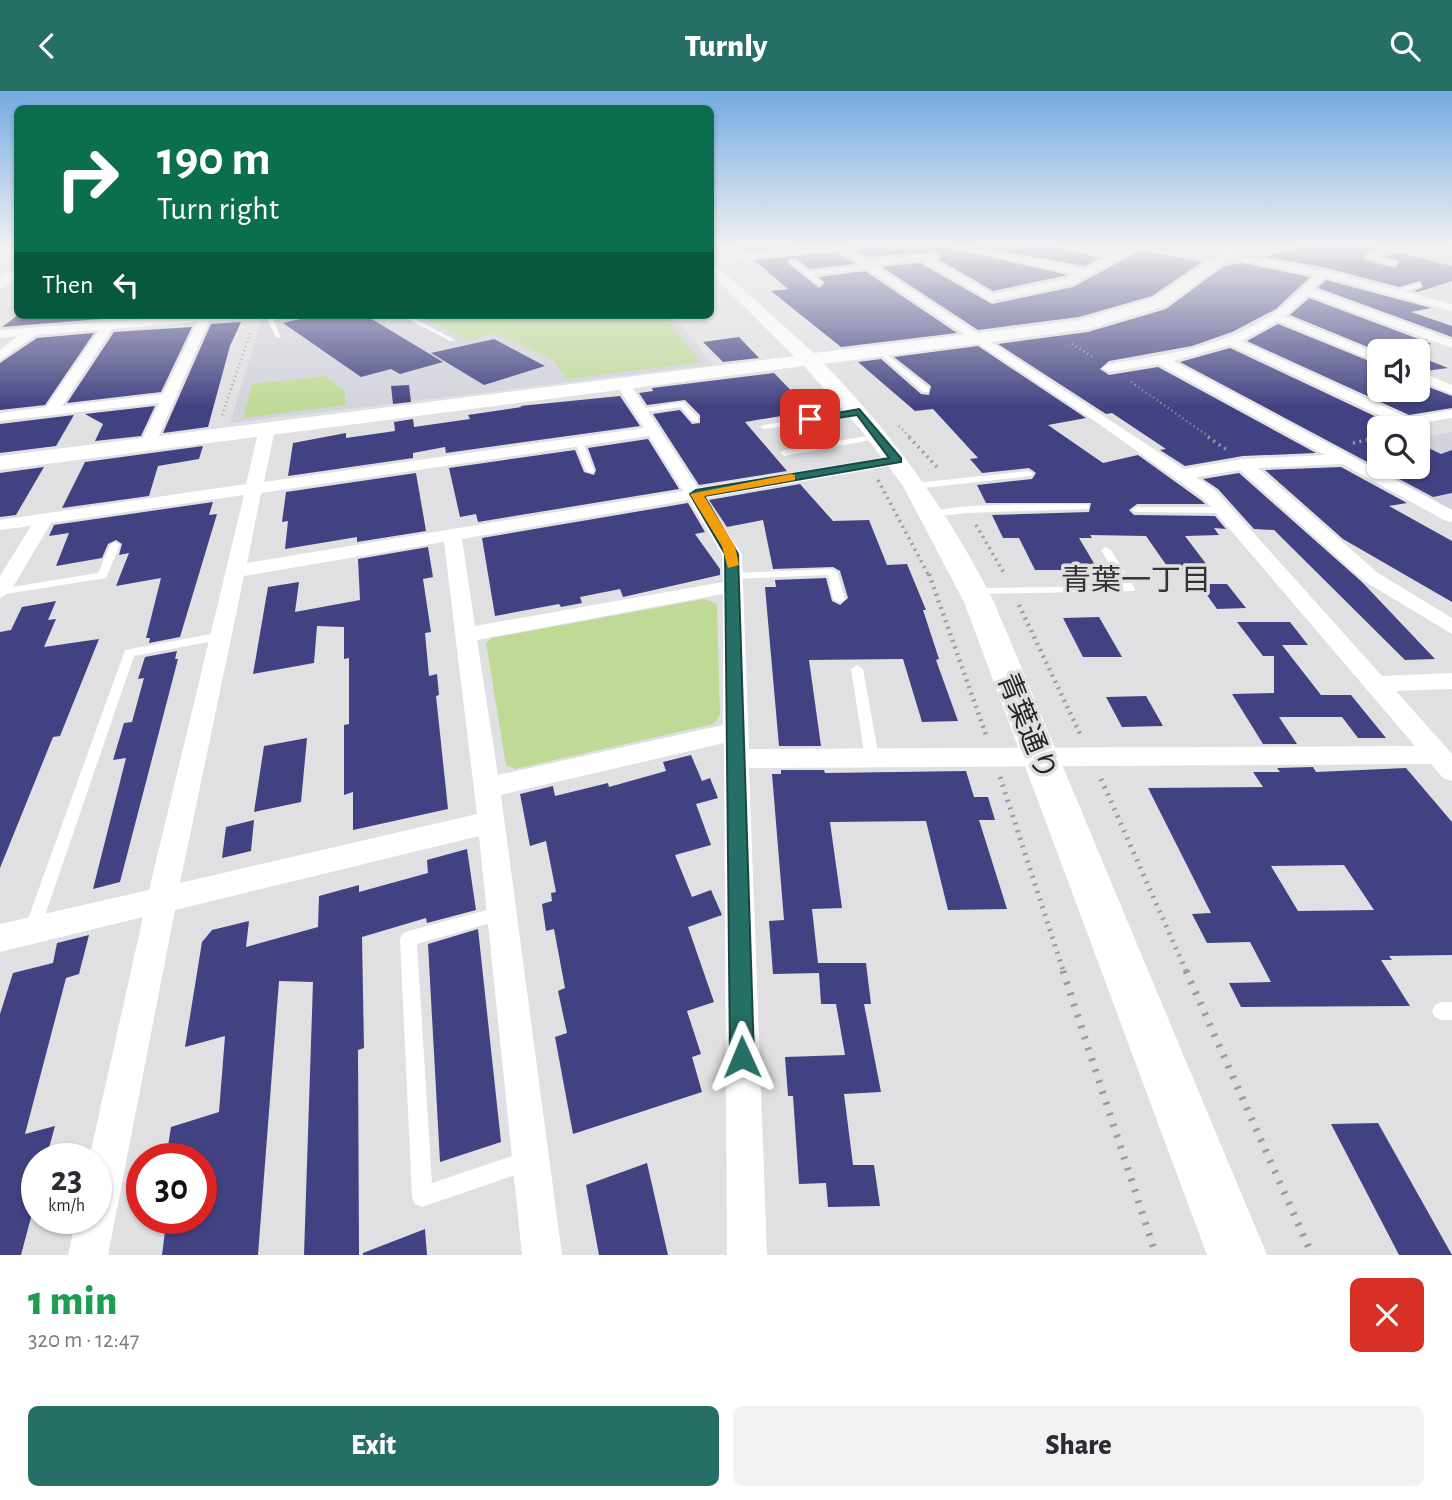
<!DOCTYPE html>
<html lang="en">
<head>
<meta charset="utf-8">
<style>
	:root { --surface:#fff; --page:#f2f2f3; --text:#2b2b33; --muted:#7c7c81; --accent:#266f67 }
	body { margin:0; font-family:"Alegreya Sans","Noto Sans JP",sans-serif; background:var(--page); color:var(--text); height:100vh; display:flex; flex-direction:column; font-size:26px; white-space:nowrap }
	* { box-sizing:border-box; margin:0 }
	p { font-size:23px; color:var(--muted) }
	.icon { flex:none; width:38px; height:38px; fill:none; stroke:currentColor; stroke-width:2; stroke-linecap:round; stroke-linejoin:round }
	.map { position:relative; height:1164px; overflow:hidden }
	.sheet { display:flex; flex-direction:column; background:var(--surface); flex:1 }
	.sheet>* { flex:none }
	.top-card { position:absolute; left:14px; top:14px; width:700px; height:214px; border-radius:10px; box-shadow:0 2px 5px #0004; background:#0b6e4f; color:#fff; overflow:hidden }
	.tools { position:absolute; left:1367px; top:248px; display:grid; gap:14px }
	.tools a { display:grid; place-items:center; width:63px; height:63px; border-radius:10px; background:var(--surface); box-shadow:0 2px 5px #0004; font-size:35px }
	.speed { position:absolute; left:21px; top:1052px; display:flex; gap:14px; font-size:35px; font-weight:700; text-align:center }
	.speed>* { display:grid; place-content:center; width:91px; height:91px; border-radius:50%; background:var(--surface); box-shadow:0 2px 5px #0004; line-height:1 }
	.speed small { font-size:18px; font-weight:400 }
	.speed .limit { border:10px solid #d22; background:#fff; color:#111 }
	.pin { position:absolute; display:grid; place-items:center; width:60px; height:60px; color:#fff; margin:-30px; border-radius:14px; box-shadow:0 4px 10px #0006 }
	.me { position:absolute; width:77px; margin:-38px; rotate:359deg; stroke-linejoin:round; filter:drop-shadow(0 0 5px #0008) }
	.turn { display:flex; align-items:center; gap:24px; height:147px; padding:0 28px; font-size:32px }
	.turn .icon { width:91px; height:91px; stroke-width:2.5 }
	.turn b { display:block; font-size:49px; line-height:60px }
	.then { display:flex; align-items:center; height:66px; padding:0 28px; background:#0003; gap:14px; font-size:26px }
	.round { display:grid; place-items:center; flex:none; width:74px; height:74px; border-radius:10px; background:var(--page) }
	.overview { display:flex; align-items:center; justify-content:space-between; height:119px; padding:0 28px }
	h1 { font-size:42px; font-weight:800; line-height:52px; color:#1e9e55 }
	.action { display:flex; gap:14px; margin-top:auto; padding:14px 28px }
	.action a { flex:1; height:80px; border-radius:10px; background:var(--accent); color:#fff; font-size:28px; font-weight:800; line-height:80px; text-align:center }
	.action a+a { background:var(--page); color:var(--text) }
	header { display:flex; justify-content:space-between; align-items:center; height:91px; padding:0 28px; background:var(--accent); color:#fff; font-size:32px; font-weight:800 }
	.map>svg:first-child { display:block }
	.built { fill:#d2d3dc }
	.green { fill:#bfda97 }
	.building { fill:#424282; fill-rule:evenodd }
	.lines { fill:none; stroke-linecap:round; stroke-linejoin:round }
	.path-far4 { stroke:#9b9b9c; stroke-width:2.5; stroke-dasharray:1 3.5; stroke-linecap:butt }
	.path-far3 { stroke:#9b9b9c; stroke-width:3.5; stroke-dasharray:2 4.5; stroke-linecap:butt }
	.path-far2 { stroke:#9b9b9c; stroke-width:4.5; stroke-dasharray:2 5; stroke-linecap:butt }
	.path-far1 { stroke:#9b9b9c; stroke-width:5; stroke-dasharray:2 6; stroke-linecap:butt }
	.path { stroke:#9b9b9c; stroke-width:7; stroke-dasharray:2.5 9; stroke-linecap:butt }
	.lane { fill:#fff; fill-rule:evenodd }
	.street { fill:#fff; fill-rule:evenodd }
	.secondary { fill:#fff; fill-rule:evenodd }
	.route { fill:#266f67; stroke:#194843; stroke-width:2 }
	.slow { fill:#f59e0b }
	.labels { text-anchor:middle; stroke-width:7; stroke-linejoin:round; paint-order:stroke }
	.street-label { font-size:28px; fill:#242525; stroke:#e0e0e2 }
	.neighbourhood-label { font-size:30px; fill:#333335; stroke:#e0e0e2 }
</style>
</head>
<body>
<header><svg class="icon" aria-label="back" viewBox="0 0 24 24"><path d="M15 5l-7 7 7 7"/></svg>Turnly<svg class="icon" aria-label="search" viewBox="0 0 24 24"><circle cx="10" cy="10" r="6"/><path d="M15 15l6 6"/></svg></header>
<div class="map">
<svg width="1452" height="1164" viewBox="0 0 1452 1164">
	<rect width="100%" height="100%" fill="#e0e0e2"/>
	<path class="built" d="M1305 154H1452V190L1359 167Z
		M263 224H673L713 274 230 332Z
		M1452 341V419L1345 362 1379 356V376H1418V348Z"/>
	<path class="green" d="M417 224H665L701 271 567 288 553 269 496 242 468 250Z
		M325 285 345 300 346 314 243 327 252 293Z
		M705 508 717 513 720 624 714 633 515 678 506 674 486 552 492 547Z"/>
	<path class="building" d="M736 154H804L745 161Z
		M847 154H937L1068 184 993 200 940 169 939 160 867 166Z
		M970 154H1048L1100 167 1085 175Z
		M1308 154 1374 155 1381 158 1365 162 1364 169 1396 177 1399 170 1384 166 1399 162 1452 175V190L1418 201 1414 200 1423 196 1420 190 1399 196 1323 176 1265 166Z
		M1141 159 1202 171 1152 205 1079 226 978 239 882 176 920 172 992 213 1073 196Z
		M836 161 855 173 810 178 795 167 789 168 788 172 819 197 825 192 819 186 865 180 957 242 841 256 771 200 788 198 754 169Z
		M1242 172 1310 186 1276 218 1232 241 1192 255 1109 270 1100 278 1109 284 1158 276 1316 362 1243 365 1185 375 1160 359 1166 358 1112 322 1106 323 998 253 1088 241 1166 218 1224 175Z
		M1326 189 1431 217 1411 221 1452 235V246L1318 197Z
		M1309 207 1432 253 1401 258 1408 261H1380L1290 224Z
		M18 224H151L2 236Z
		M318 224H365L443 271 400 283 391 278 361 286 283 232Z
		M241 231 230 255 208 336 163 342 211 233Z
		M1278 233 1379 274V299H1418V292L1452 305V317L1409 324 1247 250Z
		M192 236 161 301 67 312 114 241Z
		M94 242 45 314 0 319V272L37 247Z
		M739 246 759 267 723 271 703 251Z
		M494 248 545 275 484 294 431 262Z
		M978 255 1086 327 1048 334 1103 372 1138 364 1202 410 1205 413H1137L1129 419 1134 424 1215 425 1226 438 1214 437 1219 444 1185 445 1210 478H1169L1146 445 1090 444 1092 447H1079L1098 479H1035L1019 447H1003L992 424 1089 421 1091 412H986L977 394 1032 388 1036 382 1029 377 982 382 970 368 978 367 933 318 915 320 858 271 881 268 921 303 929 304 931 295 894 266Z
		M1230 257 1385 330 1375 331 1389 338H1379V376H1418V352L1441 363 1452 359V402L1433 406 1180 271Z
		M1418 265 1448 277 1426 280 1418 278Z
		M774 282 811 320 745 331 787 380 699 394 653 323 680 319 692 333 700 332V324L685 309 647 314 639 302 653 300 652 297Z
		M409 294 411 311 393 313 391 295Z
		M620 305 640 335 446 362 445 356 413 362V367L288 385 293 352 346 342V347L395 340 394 331 413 328 414 336 470 328 468 324 522 316 520 315Z
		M155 315 141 345 95 350 103 333 85 323Z
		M74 324 56 355 0 362V333Z
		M648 348 679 398 478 431 476 423 460 426 449 377 575 359 584 381 594 384 596 379 588 357Z
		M203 355 199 368 158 375 149 405 62 417 85 371Z
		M44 376 16 424 0 426V382Z
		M1341 376 1407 412 1389 415 1452 450V511L1343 448 1265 379Z
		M416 382 426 440 357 451V446L285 458 288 430 282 431 286 401Z
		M1239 382 1362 491 1435 568 1405 569 1274 439 1254 438 1218 398 1203 388Z
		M800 393 833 430 869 429 887 474 907 473 926 519H923L939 568 936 569 958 630 922 631 903 568 809 569 821 655H779L765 496H776L775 489 826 487 832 510 840 514 848 507 840 480 833 476 773 478 763 429 727 436 709 409Z
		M213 411 209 424 217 423 180 546 149 552 150 547H146L161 487 116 495 129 462 119 464 122 453 116 449 108 453 102 467 56 475 69 442 49 445 54 434Z
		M688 412 705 441 695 443 720 478V484L623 506 620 498 580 506 582 512 561 516 559 513 495 525 482 447Z
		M428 456 433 486 423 488 431 541 425 542 429 585 437 583 439 604 436 605 448 718 353 739V701L344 704V634L349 633V567L344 568V536L317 535 314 572 253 583 268 496 299 491 295 521 360 509 358 468Z
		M1199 493H1227L1246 517 1217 518Z
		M56 510 48 529 56 528 44 556 99 548 60 645 53 646 0 777V541L11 539 22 516Z
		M1099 526 1122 566H1083L1063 527Z
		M1237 531H1290L1308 554H1282L1321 604H1351L1386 647H1358L1342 626H1279L1297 653H1263L1232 603 1274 602V565H1263Z
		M177 560 175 568H178L120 791 93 798 126 667 113 669 124 632 132 631 144 587 138 588 145 566Z
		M1146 605 1163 635 1122 636 1106 606Z
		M307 647 301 711 254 721 264 655Z
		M691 664 702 690 710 687 718 707 696 713 711 754 675 764 692 806 711 799 722 824 688 836 714 911 687 920 701 963 692 966 702 1001 573 1043 555 946 567 942 558 900 565 897 554 838 546 840 542 813 552 810 551 802 556 801 546 750 530 755 520 703 553 695 555 705 608 692 609 696 666 680 663 671Z
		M1313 676 1316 681 1406 677 1452 731V864L1389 865 1392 869H1381L1410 915 1241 916 1229 892 1271 891 1250 851 1207 852 1192 823 1211 822 1148 697 1263 696 1253 681H1280L1277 677ZM1344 774 1374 819 1298 820 1271 775Z
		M781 679H824L825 682 966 680 974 706H988L995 729H979L1007 818 948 819 926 730 830 731 842 817 812 818 818 872H866L871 913H864L881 1001 844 1003 853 1074H874L880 1115 828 1116 826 1092 799 1093 793 1005H788L785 966 845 964 836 913H821L819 882 773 883 769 830 784 829 772 683H781Z
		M254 729 251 760 222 767 226 736Z
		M467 758 476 819 427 832 426 827 362 846 364 957 358 959 359 1164H304L313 891 279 890 258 1164H162L166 1132 179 1127H201V1068H166L171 1036 219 1021 225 945 185 956 202 851 212 839 249 830 246 856 318 836 319 805 359 794V801L428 782 427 769Z
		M478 838 501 1051 440 1071 428 853Z
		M89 844 79 883 66 887 25 1043 55 1035 46 1068H37V1104L21 1164H0V923L13 882 53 872 57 852Z
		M1378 1032 1452 1164H1399L1331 1033Z
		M647 1072 668 1164H599L586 1094Z
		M425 1138 427 1164H363V1162Z"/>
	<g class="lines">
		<path class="path-far4" d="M1072 253 1094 267
			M1131 291 1211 347
			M222 324 251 240
			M899 335 911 347
			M1373 347 1379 346"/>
		<path class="path-far3" d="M909 346 938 377
			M1208 346 1227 359
			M1353 352 1379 346
			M878 389 929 485
			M976 434 1005 484"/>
		<path class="path-far2" d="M929 483 986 644
			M1019 514 1081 645"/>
		<path class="path-far1" d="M1000 686 1064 882
			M1101 688 1187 882"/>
		<path class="path" d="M1063 880 1156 1164
			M1186 880 1312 1164"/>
		<path class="lane" d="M1376 154 1399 157V159L1374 166 1397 172V174L1366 167V165L1390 158Z
			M791 170H795L809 181 871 174 874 176 813 184 822 192 819 194 791 172Z
			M1419 192 1421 195 1396 203 1393 201Z
			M269 224H275L274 230 281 247 276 246 268 230Z
			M400 224H408L455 249 450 250Z
			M877 259H881L929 297V301H923L877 261Z
			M683 311 698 326V330H692L681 316 640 322 636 320 640 318Z
			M859 319 863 321 862 323 764 338 760 336 764 334Z
			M879 343 883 345 882 347 784 365 780 362 784 359Z
			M576 349 583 351 594 380 593 382 586 380 575 351Z
			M1029 380 1033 383 1032 385 915 398 910 395 915 392Z
			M1086 413 1089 414V418L966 422 933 426 928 423C946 411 1058 414 1086 413Z
			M1137 416H1223L1228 419 1223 422 1134 421 1132 419Z
			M115 451 120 454 106 487 0 504V498L98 482 110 454Z
			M1106 456 1111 459 1135 498 1134 500 973 503 968 500 973 497 1123 495 1101 459Z
			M832 478 837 481 845 508 843 510 839 511 833 508 828 484 733 488 728 485 733 482Z
			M221 541 225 542 227 545 225 548 134 565 40 839 38 844 32 846 26 844 24 839 125 559Z
			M857 574 863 578 879 667 877 671H867L865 667 851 578Z
			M502 815 508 817 510 822 508 827 417 853 432 1092 527 1060 534 1063 537 1070 534 1077 527 1080 422 1116 415 1113 412 1106 400 848 402 843 408 840Z
			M1441 911H1452V929H1441L1435 926 1432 920 1435 914Z"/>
		<path class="street" d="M0 154H18V159L0 160Z
			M823 154H843L866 169 939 163V167L933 168 993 203 1065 188 1076 183 940 154H958L1085 178 1108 166 1051 154 1116 162 1132 154H1144L1072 193 991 210 921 169 874 174 1184 378 1243 368 1325 364 1158 273 1109 281 1102 277 1109 273C1165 264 1223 256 1271 224 1288 213 1301 198 1315 184L1162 154H1181L1323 179 1452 213V220L1325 186 1313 198 1452 249V257L1308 204 1285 225 1379 263V272L1278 230 1241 250 1409 327 1452 319V327L1402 335 1230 254 1173 270 1452 419V431L1446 430 1342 373 1258 377 1378 482 1452 527V543L1364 490 1240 379 1196 386 1216 400 1382 585 1452 582V598L1396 600 1452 663V690L1443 687 1431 673 749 677 767 1164H727L724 652 501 704 562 1164H522L479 745 175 819 108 1164H68L76 1127H96V1068H89L143 826 0 861V833L149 799 244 404 51 432 10 501 0 507V485L31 435 0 439V429L246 393 259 338 267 333 275 338 264 391 644 337 616 293 623 289 628 290 698 397 897 364 905 369 897 374 705 407 742 463 749 658 1415 655 1204 408 1099 333 837 158 735 168 730 165ZM649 345 683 400 247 472 261 402ZM689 409 722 463 723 491 475 535 462 448ZM444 451 477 723 180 792 244 485ZM723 503V634L498 684 477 549Z
			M199 224H251L245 228 209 230 154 356H142L140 353 159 312 0 330V322L46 316 99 239 36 244 0 269V259L18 245 0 247V239ZM197 231 163 303 62 315 112 238Z
			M1418 280 1452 294V303L1418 289Z"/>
		<path class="secondary" d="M1233 154H1249L1165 215 1088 238 824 273C894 344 949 422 994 511L1267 1164H1207L964 511 903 395 861 339 804 275 0 379V365L794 265 710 182V169L814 262 1080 229 1153 207Z
			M18 178V189L0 198V186Z"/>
	</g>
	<linearGradient id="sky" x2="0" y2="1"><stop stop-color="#73aae1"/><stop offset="0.49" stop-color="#f1f1f2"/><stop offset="1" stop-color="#f1f1f2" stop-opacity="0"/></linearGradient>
	<rect width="1452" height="317" fill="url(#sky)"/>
	<path class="route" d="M859 318 901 367V371L704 405 738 463 754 966 751 975 742 978 733 975 730 966 725 463 690 403 696 399 889 367 857 324 810 331 804 328Z"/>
	<path class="slow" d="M791 383 795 384V389L704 405 735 455 739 474 728 477 722 455 690 403Z"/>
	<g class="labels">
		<g class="street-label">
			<text transform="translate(1028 635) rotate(68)" y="10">青葉通り</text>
		</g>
		<g class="neighbourhood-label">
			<text x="1136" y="499">青葉一丁目</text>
		</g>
	</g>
</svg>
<div class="tools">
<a><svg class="icon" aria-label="sound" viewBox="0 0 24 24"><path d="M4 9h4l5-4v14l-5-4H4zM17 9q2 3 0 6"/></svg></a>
<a><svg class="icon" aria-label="search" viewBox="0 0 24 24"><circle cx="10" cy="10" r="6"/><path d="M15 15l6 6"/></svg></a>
</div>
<div class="speed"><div>23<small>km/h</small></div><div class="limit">30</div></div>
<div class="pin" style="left:810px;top:328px;background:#d93025"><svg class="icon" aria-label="arrive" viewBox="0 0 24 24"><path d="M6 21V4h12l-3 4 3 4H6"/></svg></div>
<svg class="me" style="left:742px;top:966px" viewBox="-20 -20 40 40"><path d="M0-17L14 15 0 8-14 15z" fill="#266f67" stroke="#fff" stroke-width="4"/></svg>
<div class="top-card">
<div class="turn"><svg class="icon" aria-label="right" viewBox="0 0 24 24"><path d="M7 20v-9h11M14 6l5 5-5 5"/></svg><div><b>190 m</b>Turn right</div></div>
<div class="then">Then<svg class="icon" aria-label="left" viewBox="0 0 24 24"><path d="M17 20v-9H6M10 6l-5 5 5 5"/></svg></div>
</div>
</div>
<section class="sheet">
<div class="overview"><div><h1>1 min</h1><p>320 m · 12:47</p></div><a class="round" style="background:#d93025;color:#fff"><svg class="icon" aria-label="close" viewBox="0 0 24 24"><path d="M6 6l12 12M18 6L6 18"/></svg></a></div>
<div class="action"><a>Exit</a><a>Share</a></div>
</section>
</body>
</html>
